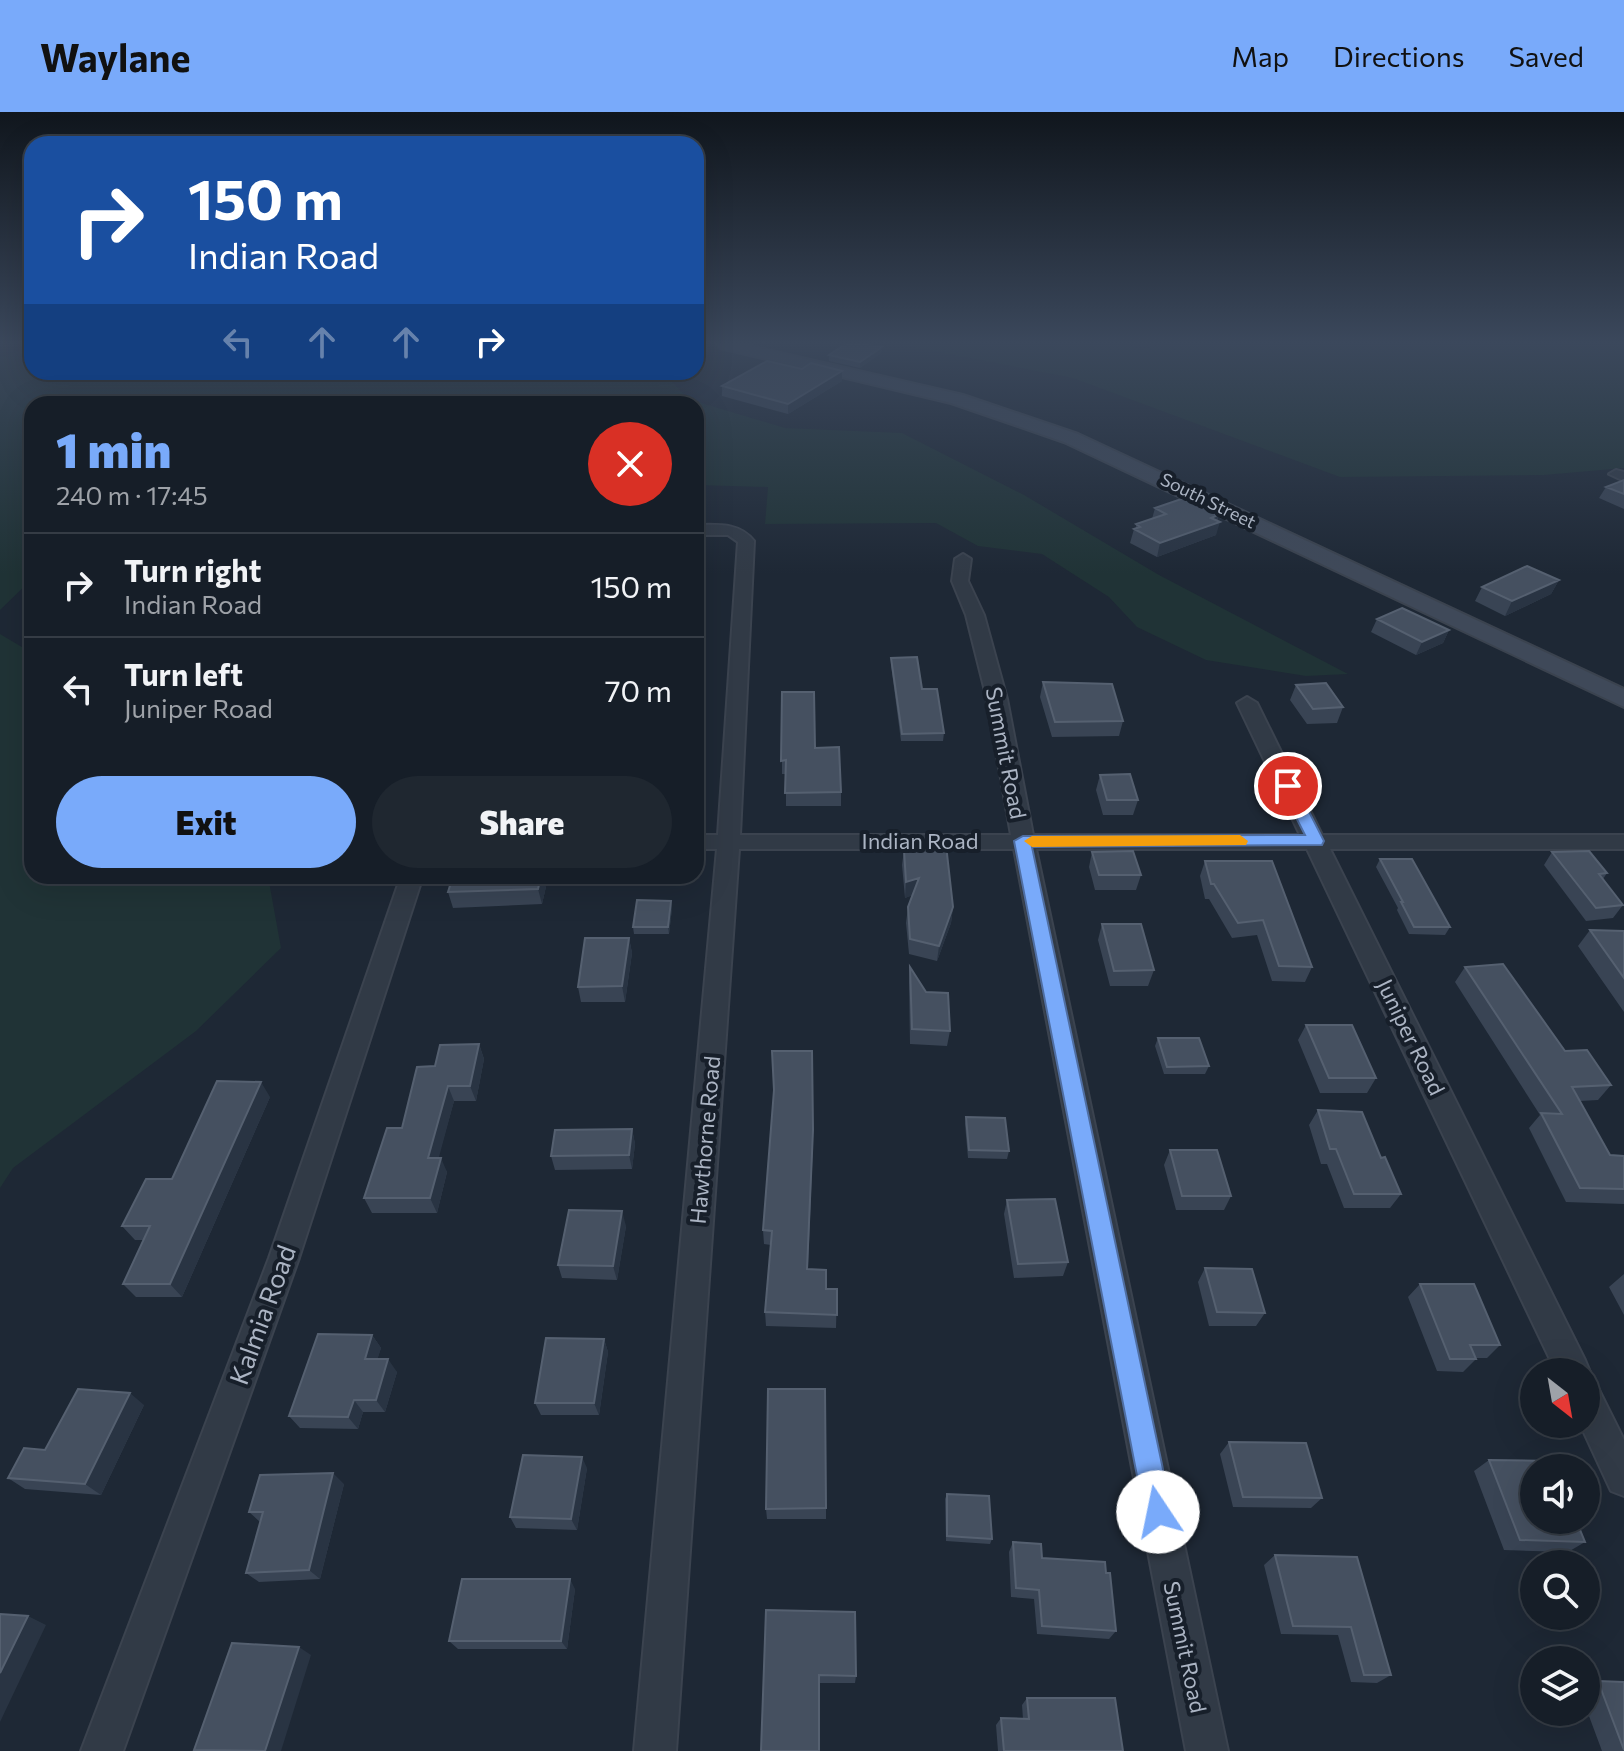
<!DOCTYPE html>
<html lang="en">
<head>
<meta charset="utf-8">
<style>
	:root { --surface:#161e28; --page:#1f2730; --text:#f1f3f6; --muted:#9ea2a8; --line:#353c45; --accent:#79aafa }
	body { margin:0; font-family:Commissioner,sans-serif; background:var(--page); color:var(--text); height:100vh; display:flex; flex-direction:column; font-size:30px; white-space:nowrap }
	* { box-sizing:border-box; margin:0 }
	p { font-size:26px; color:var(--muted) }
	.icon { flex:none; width:44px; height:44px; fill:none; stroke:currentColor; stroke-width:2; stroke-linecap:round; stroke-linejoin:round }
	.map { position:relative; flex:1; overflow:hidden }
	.side { position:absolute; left:24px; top:284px; width:680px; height:488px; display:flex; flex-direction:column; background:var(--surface); border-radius:24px; box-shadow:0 8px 32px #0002,0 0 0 2px var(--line) }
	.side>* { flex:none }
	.banner { position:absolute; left:24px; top:24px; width:680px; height:244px; border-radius:24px; box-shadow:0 8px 32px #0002,0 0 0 2px var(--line); background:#1a4fa0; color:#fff; overflow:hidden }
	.needle { width:52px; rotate:149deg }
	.buttons { position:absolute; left:1520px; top:1246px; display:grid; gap:16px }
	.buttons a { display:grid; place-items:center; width:80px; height:80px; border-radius:50%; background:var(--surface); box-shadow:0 8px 32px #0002,0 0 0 2px var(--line); font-size:40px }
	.pin { position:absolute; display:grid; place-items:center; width:68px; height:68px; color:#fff; margin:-34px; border:4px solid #fff; border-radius:50%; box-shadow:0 2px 8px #0007 }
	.me { position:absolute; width:88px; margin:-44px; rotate:349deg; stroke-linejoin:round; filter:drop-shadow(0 0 6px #0008) }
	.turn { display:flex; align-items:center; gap:28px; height:168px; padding:0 32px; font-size:36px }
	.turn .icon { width:104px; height:104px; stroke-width:2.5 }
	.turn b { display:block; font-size:56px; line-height:68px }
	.lanes { display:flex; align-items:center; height:76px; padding:0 32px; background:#0003; justify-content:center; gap:40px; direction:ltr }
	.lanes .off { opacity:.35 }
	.round { display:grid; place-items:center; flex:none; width:84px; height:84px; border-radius:42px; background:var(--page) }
	.overview { display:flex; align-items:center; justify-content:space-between; height:136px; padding:0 32px }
	h1 { font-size:48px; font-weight:800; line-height:60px; color:var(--accent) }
	.cta { display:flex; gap:16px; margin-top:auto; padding:16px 32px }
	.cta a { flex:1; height:92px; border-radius:48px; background:var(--accent); color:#111; font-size:32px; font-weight:800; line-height:92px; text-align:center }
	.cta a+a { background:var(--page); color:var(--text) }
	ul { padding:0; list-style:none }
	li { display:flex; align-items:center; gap:24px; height:104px; padding:0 32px; border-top:2px solid var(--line) }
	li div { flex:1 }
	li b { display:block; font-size:30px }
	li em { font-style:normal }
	header { display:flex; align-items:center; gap:48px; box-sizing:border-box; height:112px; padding:0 40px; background:var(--accent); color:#111 }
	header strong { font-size:38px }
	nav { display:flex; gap:44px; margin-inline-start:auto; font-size:28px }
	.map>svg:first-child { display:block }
	.green { fill:#203336 }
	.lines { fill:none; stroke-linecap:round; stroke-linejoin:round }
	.minor-casing { stroke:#3b434f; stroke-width:4 }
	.secondary-casing { stroke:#3b434f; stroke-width:4 }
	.minor { fill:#313a46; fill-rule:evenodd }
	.secondary { fill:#3f4959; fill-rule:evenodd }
	.wall { fill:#394454 }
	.shaded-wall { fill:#293443 }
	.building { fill:#455060; stroke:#556070; stroke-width:2 }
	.route { fill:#79aafa; stroke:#4f6ea2; stroke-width:2 }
	.slow { fill:#f59e0b }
	.labels { text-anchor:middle; stroke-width:8; stroke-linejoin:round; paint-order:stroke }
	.far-street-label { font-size:18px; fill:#abb4c3; stroke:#171f2a }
	.street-label { font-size:22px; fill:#abb4c3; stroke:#171f2a }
	.near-street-label { font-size:26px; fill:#abb4c3; stroke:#171f2a }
</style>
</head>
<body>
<header>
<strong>Waylane</strong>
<nav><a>Map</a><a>Directions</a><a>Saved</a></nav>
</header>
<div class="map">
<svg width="1624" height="1639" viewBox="0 0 1624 1639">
	<rect width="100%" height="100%" fill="#1e2835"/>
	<path class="green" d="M903 233H1129L1141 238 1158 233H1624V356L1544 363 1340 365 1073 266Z
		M32 235V260L664 261 688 287 785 316 902 321 1024 383 1159 463 1348 562 1306 564 1206 548 1137 515 1109 485 1042 442 978 434 936 411 765 412 768 375 696 373V292H32V467L0 498V245Z
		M0 522 32 541V764H268L281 836 196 919 13 1056 0 1076Z"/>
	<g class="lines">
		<g class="minor-casing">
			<path id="minor" d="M1616 358 1624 360V369L1609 362Z
				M696 413C718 413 739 410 754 429L740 723H1011L987 587 966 503 952 469 955 447 963 442 971 447 968 469 984 503 1007 587 1033 723H1300L1237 591 1247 585 1257 591 1322 723H1624V737H1330L1585 1248 1590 1260 1586 1269V1260H1556L1307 737H1036L1228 1639H1186L1014 737H739L676 1639H634L717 737H696V723H718L738 430 728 423H696Z
				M401 764H423L299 1146 123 1639H81L269 1146Z
				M1586 1271 1598 1276 1624 1328V1384L1611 1379 1580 1312H1586Z"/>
		</g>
		<g class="secondary-casing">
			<path id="secondary" d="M718 233H746L963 283 1078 322 1624 577V595L1064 330 951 291 720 236Z"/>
		</g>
		<use href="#minor" class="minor"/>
		<use href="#secondary" class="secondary"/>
	</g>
	<path class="wall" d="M882 235 881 241 860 256 829 249V243Z
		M802 257 842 259V269L788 302 722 284V274Z
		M1624 368V397L1599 386 1606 375Z
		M1155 396 1218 403 1216 423 1157 445 1130 431 1134 417 1136 416V412L1152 407Z
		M696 412 703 414 706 457 701 489H696Z
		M1559 468 1551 482 1505 504 1475 489 1482 475Z
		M1377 507 1449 518 1443 531 1416 543 1371 520Z
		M891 546 922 577 944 621 943 629H901L891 553Z
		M1043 570 1123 609 1119 624 1052 625 1040 585Z
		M1296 573 1343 595 1337 611 1307 612 1290 588Z
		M782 580 841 680V694H786V662H782Z
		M1100 663 1138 688 1133 703H1103L1096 678Z
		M904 738 953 795 951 811 937 849 909 842 906 811 908 795 912 783 905 786 902 753Z
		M1092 740 1141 763 1136 778H1095L1089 755Z
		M1552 740 1607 761 1603 767 1623 793 1613 806 1586 809 1544 753Z
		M1380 747 1450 815 1445 823 1409 822 1397 798 1398 796 1376 755Z
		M1205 749 1312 855 1305 870 1272 869 1257 823 1232 826 1209 787H1205L1200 764Z
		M548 766 542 792 453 796 448 780Z
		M671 789 672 796 669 822H634L633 815Z
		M1102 812 1154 858 1148 874H1110L1098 828Z
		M1590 818 1624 819V900L1578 834Z
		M629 826 632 841 625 890H581L578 875Z
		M910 855 950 919 947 934 910 932 909 870Z
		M1465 855 1565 939 1611 973 1598 988 1580 989 1610 1043 1624 1044V1092L1566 1090 1529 1016 1540 1003 1455 870Z
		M1306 913 1376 966 1367 981H1320L1298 928Z
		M1158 926 1209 954 1205 962H1164L1155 934Z
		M479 932 484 947 476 989H454L438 1046 447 1060 437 1101H372L364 1086 435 954Z
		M270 985 182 1185H136L123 1172 144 1128H135L122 1114 172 1067Z
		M1318 998 1401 1082 1390 1096H1344L1327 1052H1321L1309 1013Z
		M966 1005 1009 1039 1007 1047 968 1046 965 1012Z
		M632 1017 635 1032 632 1057 555 1058 551 1044Z
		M813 1032 808 1157 826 1177H837L836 1216 766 1214 765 1200 771 1133 764 1132 763 1118Z
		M1170 1038 1231 1084 1224 1098H1176L1164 1053Z
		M1007 1088 1068 1150 1063 1164 1014 1166 1004 1102Z
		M626 1114 617 1168 562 1166 558 1153Z
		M1205 1156 1265 1201 1256 1214H1209L1198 1170Z
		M1624 1162V1203L1609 1175Z
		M1420 1172 1500 1233 1487 1246H1476V1247L1463 1260 1437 1259 1408 1185Z
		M372 1223 381 1236 377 1247 397 1260 385 1300H363L358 1317 300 1316 289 1304Z
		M604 1227 608 1240 599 1303H541L535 1291Z
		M144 1293 101 1383 25 1377 8 1366 45 1338Z
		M1229 1330 1322 1386 1311 1396 1233 1395 1220 1342Z
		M1489 1348 1585 1430 1568 1440 1504 1438 1474 1359Z
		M587 1356 577 1418 516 1416 510 1405Z
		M344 1372 320 1467 259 1470 246 1461 260 1410 249 1400Z
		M947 1382 992 1427 990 1432 946 1429 945 1387Z
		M826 1396V1407H767L766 1397Z
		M1013 1430 1042 1446 1106 1461 1116 1519 1109 1527 1037 1522 1034 1487 1011 1485 1009 1440Z
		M1275 1443 1357 1445 1391 1563 1377 1571 1351 1570 1338 1523 1281 1522 1264 1453Z
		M575 1477 567 1537H458L449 1529Z
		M766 1498 856 1564 855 1571H819Z
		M1598 1569 1624 1570V1639H1602L1586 1596V1573Z
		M1027 1586 1123 1639H998L996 1613 1001 1606 1023 1607 1022 1593Z"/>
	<path class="shaded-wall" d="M882 235 881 241 860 256V250Z
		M842 259V269L788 302V292Z
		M701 398 702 410 696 411V399Z
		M1218 403 1216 411 1220 410 1216 423 1157 445 1160 431Z
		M705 444 706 457 701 489 700 477Z
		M1559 468 1551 482 1505 504 1512 489Z
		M1449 518 1443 531 1416 543 1422 530Z
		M541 764H547L548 766 542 792 538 777Z
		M919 766 917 782 905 786 906 770Z
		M671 789 672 796 669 822 668 815Z
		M953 795 951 811 937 849 939 834Z
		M629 826 632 841 625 890 622 874Z
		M479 932 484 947 476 989 470 974Z
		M261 970 270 985 182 1185 170 1172Z
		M448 974 454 989 435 1060 428 1046Z
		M632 1017 635 1032 632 1057 629 1043Z
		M441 1046 447 1060 437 1101 430 1086Z
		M622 1099 626 1114 617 1168 613 1154Z
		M372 1223 381 1236 374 1259 365 1247Z
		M604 1227 608 1240 599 1303 594 1291Z
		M388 1247 397 1260 385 1300 376 1288Z
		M130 1281 144 1293 101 1383 85 1372Z
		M354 1288 363 1300 358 1317 348 1305Z
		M582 1345 587 1356 577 1418 571 1407Z
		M333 1361 344 1372 320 1467 309 1458Z
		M570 1467 575 1477 567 1537 561 1529Z
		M28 1504 46 1513 0 1610V1561Z
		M299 1535 311 1543 281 1639H265Z"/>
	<path class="building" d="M844 233H867L882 235 860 250 829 243Z
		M767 249 802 257 811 251 842 259 788 292 722 274Z
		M696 341H698L701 398 696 399Z
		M1624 368V382L1606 375Z
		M1184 386 1218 403 1211 406 1220 410 1160 431 1134 417 1140 415 1136 412 1166 402 1155 396Z
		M696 412 703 414 705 444 700 477H696Z
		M1527 454 1559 468 1512 489 1482 475Z
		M1402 496 1449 518 1422 530 1377 507Z
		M917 545 922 577H937L944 621 902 622 891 546Z
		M1043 570 1112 572 1123 609 1055 610Z
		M1326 571 1343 595 1313 597 1296 573Z
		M782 580H814L815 636 839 635 841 680 785 681 786 648 781 649Z
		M1130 662 1138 688H1107L1100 663Z
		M935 724H945L953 795 939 834 910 827 908 795 919 766 906 770 904 738H930Z
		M1133 739 1141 763H1099L1092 740Z
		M1589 739 1607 761 1599 762 1623 793 1596 796 1552 740Z
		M1380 747H1412L1450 815H1414L1401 790H1403Z
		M1205 749H1272L1312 855 1279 854 1263 808 1238 811 1214 772H1211Z
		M453 764H541L538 777 448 780Z
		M637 788 671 789 668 815H633Z
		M1102 812H1141L1154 858 1114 859Z
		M1590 818 1624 819V866Z
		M585 826H629L622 874 578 875Z
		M1503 852 1565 939 1587 938 1611 973 1572 975 1610 1043 1624 1044V1077L1580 1076 1541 1001 1562 1002 1465 855Z
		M910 855 926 880 948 881 950 919 912 917Z
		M1306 913H1352L1376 966H1329Z
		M1158 926H1199L1209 954 1167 955Z
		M479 932 470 974H448L428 1046H441L430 1086H364L387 1016H402L417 955 435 954 440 933Z
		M772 939H812L813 1018 807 1157 826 1158V1177H837V1203L765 1200 772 1119 763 1118 774 978Z
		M217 969 261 970 170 1172H123L150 1114H122L146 1067H172Z
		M1318 998 1362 1000 1381 1046 1385 1045 1401 1082H1354L1336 1037H1330Z
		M966 1005 1005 1006 1009 1039 969 1038Z
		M632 1017 629 1043 551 1044 555 1018Z
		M1170 1038H1217L1231 1084H1182Z
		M1055 1087 1068 1150 1018 1152 1007 1088Z
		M569 1098 622 1099 613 1154 558 1153Z
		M1205 1156 1252 1157 1265 1201 1217 1200Z
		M1420 1172H1474L1500 1233H1470L1476 1247H1450Z
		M318 1222 372 1223 365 1247H388L376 1288H354L348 1305 289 1304Z
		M546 1226 604 1227 594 1291H535Z
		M78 1277 130 1281 85 1372 8 1366 24 1336 45 1338Z
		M768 1277H825L826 1396 766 1397Z
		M1229 1330 1306 1331 1322 1386 1243 1385Z
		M523 1343 582 1345 571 1407 510 1405Z
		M1489 1348 1551 1349 1554 1356H1534V1408H1576L1585 1430 1520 1428Z
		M333 1361 309 1458 246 1461 263 1400H249L260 1363Z
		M947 1382 989 1384 992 1427 947 1424Z
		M1013 1430 1041 1432 1042 1446 1105 1450 1106 1461H1110L1116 1519 1042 1514 1039 1478 1016 1476Z
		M1275 1443 1357 1445 1391 1563H1364L1351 1515 1293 1514Z
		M462 1467H570L561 1529H449Z
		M766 1498 855 1500 856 1564 819 1563V1639H761Z
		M0 1502 28 1504 0 1561Z
		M232 1531 299 1535 265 1639 194 1638Z
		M1598 1569 1624 1570V1638Z
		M1027 1586H1115L1123 1639H1004L1001 1606 1029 1607Z"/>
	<linearGradient id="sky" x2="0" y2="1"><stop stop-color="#10161d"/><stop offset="0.5" stop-color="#3b485c"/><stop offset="1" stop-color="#3b485c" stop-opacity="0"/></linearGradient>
	<rect width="1624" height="462" fill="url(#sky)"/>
	<path class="route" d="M1288 669 1296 674 1324 729 1322 733 1032 735 1172 1400 1168 1410 1158 1414 1148 1410 1144 1400 1014 729 1023 724 1305 723 1280 674Z"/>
	<path class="slow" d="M1240 723 1248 729 1246 733 1032 735 1024 729 1032 724Z"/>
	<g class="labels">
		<g class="far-street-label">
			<text transform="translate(1208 389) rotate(26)" y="6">South Street</text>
		</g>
		<g class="street-label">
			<text transform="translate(1006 641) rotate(79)" y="8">Summit Road</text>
			<text x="920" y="737">Indian Road</text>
			<text transform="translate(1411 925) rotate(64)" y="8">Juniper Road</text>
			<text transform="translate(705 1028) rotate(-85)" y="8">Hawthorne Road</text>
			<text transform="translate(1185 1535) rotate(78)" y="8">Summit Road</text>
		</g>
		<g class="near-street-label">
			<text transform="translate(263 1203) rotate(-70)" y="9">Kalmia Road</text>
		</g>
	</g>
</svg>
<div class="buttons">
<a><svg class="needle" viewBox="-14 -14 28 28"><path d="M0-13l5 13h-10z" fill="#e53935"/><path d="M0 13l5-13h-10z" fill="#9ea2a8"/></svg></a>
<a><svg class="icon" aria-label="sound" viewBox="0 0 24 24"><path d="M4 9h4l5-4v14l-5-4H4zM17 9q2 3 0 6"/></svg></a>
<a><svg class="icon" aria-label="search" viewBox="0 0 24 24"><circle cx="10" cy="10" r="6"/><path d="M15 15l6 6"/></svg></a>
<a><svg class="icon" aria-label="layers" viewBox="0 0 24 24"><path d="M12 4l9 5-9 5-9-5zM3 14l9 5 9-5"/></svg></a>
</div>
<div class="pin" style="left:1288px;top:674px;background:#d93025"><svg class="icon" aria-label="arrive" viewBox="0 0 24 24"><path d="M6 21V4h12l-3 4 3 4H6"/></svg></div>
<svg class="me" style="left:1158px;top:1400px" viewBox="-20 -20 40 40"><circle r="19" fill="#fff"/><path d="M0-13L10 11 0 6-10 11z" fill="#79aafa"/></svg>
<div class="banner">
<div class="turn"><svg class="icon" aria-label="right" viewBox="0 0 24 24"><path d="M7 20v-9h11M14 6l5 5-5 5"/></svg><div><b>150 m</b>Indian Road</div></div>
<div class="lanes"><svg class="icon off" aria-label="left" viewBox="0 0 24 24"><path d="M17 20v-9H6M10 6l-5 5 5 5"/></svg><svg class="icon off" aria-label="ahead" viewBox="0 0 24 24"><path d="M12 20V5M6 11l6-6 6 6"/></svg><svg class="icon off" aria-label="ahead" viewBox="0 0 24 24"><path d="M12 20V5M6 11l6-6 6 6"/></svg><svg class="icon" aria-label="right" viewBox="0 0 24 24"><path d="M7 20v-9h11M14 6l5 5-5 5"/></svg></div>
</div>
<section class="side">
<div class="overview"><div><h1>1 min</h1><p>240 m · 17:45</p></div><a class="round" style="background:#d93025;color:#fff"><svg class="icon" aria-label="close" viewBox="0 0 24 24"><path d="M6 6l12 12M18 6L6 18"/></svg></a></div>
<ul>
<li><svg class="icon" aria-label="right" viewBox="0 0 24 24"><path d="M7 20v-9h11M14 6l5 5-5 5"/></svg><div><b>Turn right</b><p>Indian Road</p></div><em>150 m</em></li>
<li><svg class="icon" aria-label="left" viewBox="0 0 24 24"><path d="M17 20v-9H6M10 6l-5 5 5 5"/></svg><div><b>Turn left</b><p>Juniper Road</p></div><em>70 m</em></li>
</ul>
<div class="cta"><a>Exit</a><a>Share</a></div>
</section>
</div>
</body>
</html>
